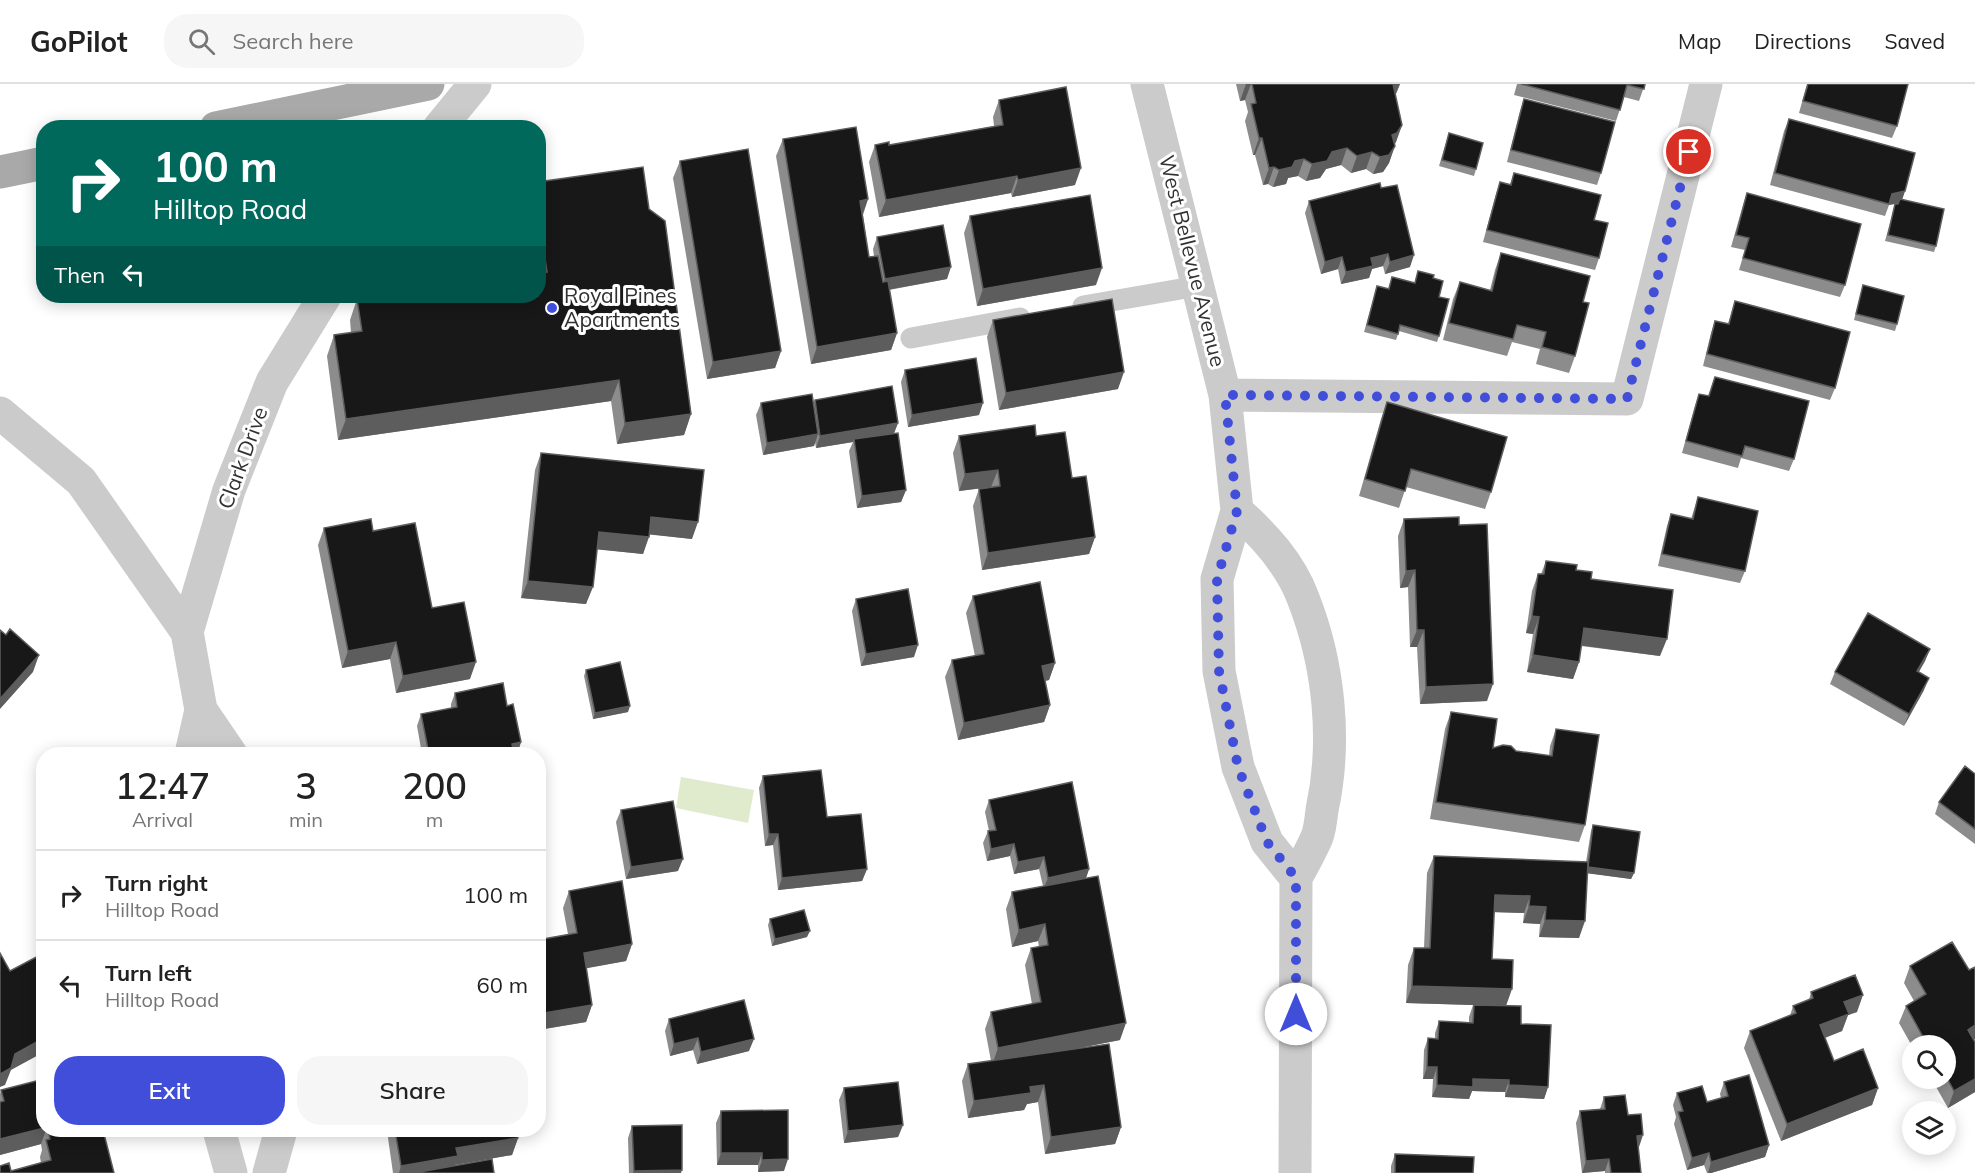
<!DOCTYPE html>
<html lang="en">
<head>
<meta charset="utf-8">
<style>
	:root { --surface:#fff; --page:#f6f6f6; --text:#222; --muted:#767676; --line:#e0e0e0; --accent:#414eda }
	body { margin:0; font-family:Mulish,sans-serif; background:var(--page); color:var(--text); height:100vh; display:flex; flex-direction:column; font-size:22px; white-space:nowrap }
	* { box-sizing:border-box; margin:0 }
	p { font-size:20px; color:var(--muted) }
	.icon { flex:none; width:33px; height:33px; fill:none; stroke:currentColor; stroke-width:2; stroke-linecap:round; stroke-linejoin:round }
	.map { position:relative; flex:1; overflow:hidden }
	.drawer { position:absolute; left:36px; top:663px; width:510px; height:390px; display:flex; flex-direction:column; background:var(--surface); border-radius:24px; box-shadow:0 3px 15px #0003 }
	.drawer>* { flex:none }
	.top-card { position:absolute; left:36px; top:36px; width:510px; height:183px; border-radius:24px; box-shadow:0 3px 15px #0003; background:#00695c; color:#fff; overflow:hidden }
	.fabs { position:absolute; left:1902px; top:951px; display:grid; gap:12px }
	.fabs a { display:grid; place-items:center; width:54px; height:54px; border-radius:50%; background:var(--surface); box-shadow:0 3px 15px #0003; font-size:30px }
	.pin { position:absolute; display:grid; place-items:center; width:51px; height:51px; color:#fff; margin:-26px; border:3px solid #fff; border-radius:50%; box-shadow:0 2px 6px #0007 }
	.me { position:absolute; width:66px; margin:-33px; rotate:0deg; stroke-linejoin:round; filter:drop-shadow(0 0 4px #0008) }
	.turn { display:flex; align-items:center; gap:21px; height:126px; padding:0 18px; font-size:27px }
	.turn .icon { width:78px; height:78px; stroke-width:2.5 }
	.turn b { display:block; font-size:42px; line-height:51px }
	.then { display:flex; align-items:center; height:57px; padding:0 18px; background:#0003; gap:12px; font-size:22px }
	.eta { display:flex; justify-content:space-evenly; align-items:center; height:102px; text-align:center }
	.eta b { font-size:36px; font-weight:600; line-height:42px }
	.primary-button { display:flex; gap:12px; margin-top:auto; padding:12px 18px }
	.primary-button a { flex:1; height:69px; border-radius:24px; background:var(--accent); color:#fff; font-size:24px; font-weight:600; line-height:69px; text-align:center }
	.primary-button a+a { background:var(--page); color:var(--text) }
	ul { padding:0; list-style:none }
	li { display:flex; align-items:center; gap:18px; height:90px; padding:0 18px; border-top:2px solid var(--line) }
	li div { flex:1 }
	li b { display:block; font-size:22px }
	li em { font-style:normal }
	header { display:flex; align-items:center; gap:36px; box-sizing:border-box; height:84px; padding:0 30px; background:var(--surface); border-bottom:2px solid var(--line) }
	header strong { font-size:28px }
	nav { display:flex; gap:33px; margin-inline-start:auto; font-size:21px }
	.search { width:420px; height:54px; background:var(--page); display:flex; align-items:center; gap:15px; box-sizing:border-box; padding:0 21px; border-radius:24px; color:var(--muted); font-size:22px }
	.map>svg:first-child { display:block }
	.water { fill:#e0ebce }
	.lines { fill:none; stroke-linecap:round; stroke-linejoin:round }
	.lane { stroke:#cbcbcb; stroke-width:21 }
	.street { stroke:#cbcbcb; stroke-width:33 }
	.primary { stroke:#a9a9a9; stroke-width:33 }
	.wall { fill:#8c8c8c }
	.shaded-wall { fill:#5d5d5d }
	.building { fill:#181818; stroke:#5d5d5d; stroke-width:1.5 }
	.route { stroke:#414eda; stroke-width:10; stroke-dasharray:0 18 }
	.poi-dot { fill:#414eda; stroke:#fff; stroke-width:2 }
	.labels { text-anchor:middle; stroke-width:6; stroke-linejoin:round; paint-order:stroke }
	.street-label { font-size:21px; fill:#313131; stroke:#fff }
	.poi-label { font-size:21px; fill:#313131; stroke:#fff; text-anchor:start }
</style>
</head>
<body>
<header>
<strong>GoPilot</strong>
<div class="search"><svg class="icon" aria-label="search" viewBox="0 0 24 24"><circle cx="10" cy="10" r="6"/><path d="M15 15l6 6"/></svg>Search here</div>
<nav><a>Map</a><a>Directions</a><a>Saved</a></nav>
</header>
<div class="map">
<svg width="1975" height="1089" viewBox="0 0 1975 1089">
	<rect width="100%" height="100%" fill="#fff"/>
	<path class="water" d="M681 693 754 706 748 739 676 724Z"/>
	<g class="lines">
		<path class="lane" d="M1083 222 1198 202
			M911 254 1020 234"/>
		<path class="street" d="M1147 0 1225 311 1237 427 1217 495 1219 587 1238 683 1267 758 1296 794
			M439 44 475 0
			M1225 311 1627 315 1706 0
			M0 329 81 397 187 548 201 626 191 670
			M1237 427C1264 451 1290 479 1303 514 1329 580 1337 657 1322 726 1321 735 1320 745 1317 753 1311 767 1303 781 1296 794L1295 1089
			M187 548 229 406 272 298 325 212
			M201 626 231 670
			M219 1046 231 1089
			M269 1089 281 1046"/>
		<path class="primary" d="M216 44 428 0
			M0 88 44 79"/>
	</g>
	<path class="wall" d="M1236 0H1400L1395 12 1402 41 1395 60 1389 79 1383 88 1373 90 1366 85 1351 89 1341 81 1326 85 1320 94 1306 97 1298 92 1288 94 1286 100 1273 103 1268 100 1263 101 1255 71H1253L1245 37 1248 28 1245 16 1240 17Z
		M1517 0H1645L1639 17 1624 13 1616 37 1514 11Z
		M1807 0H1908L1897 42 1892 54 1799 29Z
		M1524 15 1601 89 1597 101 1507 78 1520 27Z
		M999 16 1075 101 1012 113 1011 109 879 133 869 78 875 61H889L994 42 993 33Z
		M1789 35 1905 107 1902 115 1936 162 1934 168 1885 157 1895 120 1889 121 1885 132 1770 101 1784 47Z
		M1449 49 1476 85 1474 92 1439 82Z
		M783 55 868 115 863 131 869 173 874 172 873 165 877 153 947 195 889 206 897 249 891 266 811 280 776 72Z
		M680 77 781 267 775 284 707 295 673 94Z
		M1514 89 1594 136 1599 174 1595 186 1483 158 1496 110 1500 98 1510 100Z
		M538 98 649 125 691 330 684 351 617 360 611 317 338 356 327 272 334 251 351 249 350 236 357 215 538 212Z
		M1747 109 1845 201 1840 213 1739 186 1745 166 1731 163 1743 121Z
		M1309 117 1410 183 1385 190 1383 182 1372 185 1369 194 1341 200 1338 185 1321 190 1305 129Z
		M970 132 1096 201 977 222 964 149Z
		M1501 169 1583 218 1575 272 1569 289 1536 280 1540 265 1512 258 1507 272 1443 256 1453 215 1460 198 1490 206 1495 186Z
		M1418 187 1433 194 1439 213V252L1437 258 1399 247 1396 256 1364 248 1377 202 1388 205 1392 193 1415 199Z
		M1863 201 1897 240 1895 247 1854 236Z
		M1735 217 1835 304 1830 316 1703 282 1711 249 1715 237 1728 240Z
		M993 236 1118 305 999 326 987 253Z
		M905 286 979 331 908 343 901 298Z
		M1715 293 1794 375 1789 387 1741 374 1738 384 1682 369 1695 322 1699 310 1708 312Z
		M815 316 898 339 894 350 906 406 901 418 857 424 849 367 853 358 816 364 815 358 814 362 763 371 756 331 761 319H813Z
		M1387 318 1491 408 1485 425 1406 403 1399 424 1359 412 1381 335Z
		M959 352H1036L1072 394 1095 453 1089 470 982 486 973 422 979 405 991 403 959 407 953 369Z
		M541 369 692 455 649 450 643 470 597 465 586 520 521 514 535 386Z
		M1698 413 1745 487 1740 499 1658 482 1667 442 1671 430 1691 435Z
		M1404 435 1459 441 1487 617 1420 620 1417 563H1410L1408 503 1400 504 1398 452Z
		M324 444 373 447 470 595 396 609 390 575 342 584 318 461Z
		M1546 477 1576 486 1591 495 1660 572 1581 562 1579 578 1573 595 1527 588 1533 550 1526 549 1532 507 1538 490H1541Z
		M973 512 1055 579 1049 596 1045 597 1050 621 1044 638 958 656 945 593 952 576 975 572 966 529Z
		M856 515 914 573 861 582 852 527Z
		M1930 565 1925 577 1919 588 1924 606 1904 642 1830 600 1835 588Z
		M586 586 628 628 593 635 584 592Z
		M455 609 507 622 521 658 517 670H422L417 642 421 630 451 624V620Z
		M1451 628 1493 664 1549 672 1550 662 1556 645 1585 741 1579 758 1430 735 1445 645Z
		M1975 690V760L1935 730 1939 718Z
		M763 692 867 785 862 797 778 806 773 761 765 762 759 704Z
		M989 716 1089 785 1086 794 1120 956 1069 966 1121 1043 1115 1060 1045 1070 1038 1018 1027 1020 1024 1026 968 1034 962 997 968 980 991 977 985 945 991 928 1032 920 1025 881 1031 864 1039 863 1038 857 1012 863 1006 825 1012 808 1043 802 1039 785 1014 790 1010 772 987 777 983 759 988 747H989L985 728Z
		M621 726 678 787 626 795 616 738Z
		M1593 741 1634 789 1631 795 1588 789 1579 854 1539 853 1540 840 1523 839 1524 829 1494 828 1492 875 1506 922 1521 940 1548 1003 1544 1015 1505 1013V1008L1472 1007 1469 1015 1432 1013 1433 995H1423L1424 966 1428 954 1435 955V949L1439 937 1469 938V933L1473 921 1406 919 1408 881 1414 864H1424L1427 789 1434 772 1586 778 1591 747Z
		M569 807 632 860 626 877 586 884 592 921 586 938 538 946V856L568 850 563 824Z
		M770 835 807 853 772 862 768 841Z
		M1910 882 1969 886 1975 883V955L1973 956 1975 958V1008L1948 1024 1931 994H1946V962H1912L1899 939 1906 922 1914 917 1904 899Z
		M1811 908 1857 928 1848 931 1842 947 1825 954 1834 977 1878 1004 1872 1021 1781 1057 1744 964 1750 947 1790 932 1793 922 1809 916Z
		M669 935 749 967 697 980 693 966 670 972 665 947Z
		M1724 998 1769 1061 1765 1073 1711 1089H1707L1704 1081 1687 1086 1674 1040 1676 1033 1673 1021 1677 1009 1707 1018 1721 1014 1720 1010Z
		M844 1004 903 1041 898 1053 844 1059 839 1016Z
		M1 1006 44 1046H103L114 1089 11 1087 41 1079 40 1073 42 1066 41 1060 0 1071V1010Z
		M1604 1013 1628 1031 1639 1063H1638L1641 1089H1605V1087L1582 1089 1576 1039 1580 1027 1600 1025Z
		M721 1027 784 1087 758 1088V1081H717L716 1039Z
		M632 1042 681 1089H629L628 1054Z
		M391 1046H516L518 1054 512 1071 454 1081V1082L494 1089H393L388 1054Z
		M1395 1070 1473 1089H1391V1082Z"/>
	<path class="shaded-wall" d="M1246 0H1251L1245 16 1240 17Z
		M1391 0H1400L1395 12Z
		M1402 41 1396 58 1391 66 1392 51Z
		M1259 54H1262L1255 71H1253Z
		M1395 62 1389 79 1383 88 1373 90 1380 73Z
		M1347 64 1341 81 1326 85 1320 94 1306 97 1312 80 1332 68Z
		M1372 68 1366 85 1351 89 1357 72Z
		M1304 75 1298 92 1288 94 1286 100 1273 103 1279 86 1295 77Z
		M1274 83 1268 100 1263 101 1269 84Z
		M1081 84 1075 101 1012 113 1018 96Z
		M1017 92 1011 109 879 133 886 116Z
		M1905 107 1901 119 1900 115 1898 119 1889 121 1892 110Z
		M868 115 862 132 860 117Z
		M1388 170 1383 182 1372 185 1369 194 1341 200 1346 188 1371 174Z
		M1414 171 1410 183 1385 190 1390 178Z
		M1342 173 1338 185 1321 190 1325 178Z
		M951 183 947 195 881 207 885 195Z
		M1102 184 1096 201 977 222 983 205Z
		M897 249 891 266 811 280 817 263Z
		M781 267 775 284 707 295 713 278Z
		M1124 288 1118 305 999 326 1006 309Z
		M619 296 611 317 338 356 346 335Z
		M983 319 979 331 908 343 912 331Z
		M691 330 684 351 617 360 625 339Z
		M898 339 893 351 854 355 853 358 816 364 820 352Z
		M818 350 814 362 763 371 767 359Z
		M998 386 991 403 959 407 965 390Z
		M906 406 901 418 857 424 862 412Z
		M651 433 698 438 692 455 645 450Z
		M599 448 649 453 643 470 593 465Z
		M1095 453 1089 470 982 486 988 469Z
		M1415 486 1408 503 1400 504 1406 487Z
		M528 497 593 503 586 520 521 514Z
		M1532 532 1539 533 1533 550 1526 549Z
		M1584 544 1667 555 1660 572 1578 561Z
		M1417 546H1424L1417 563H1410Z
		M396 558 390 575 342 584 348 567Z
		M918 561 914 573 861 582 866 570Z
		M1930 565 1925 577 1912 599 1917 587Z
		M39 571 33 588 0 625V615Z
		M1533 571 1579 578 1573 595 1527 588Z
		M476 578 470 595 396 609 403 592Z
		M1055 579 1049 596 1035 599 1042 582Z
		M1929 594 1924 606 1904 642 1909 630Z
		M1493 600 1487 617 1420 620 1426 603Z
		M1050 621 1044 638 958 656 964 639Z
		M630 622 628 628 593 635 595 629Z
		M521 658 517 670H512V660Z
		M769 750H778L773 761 765 762Z
		M1014 760 1010 772 987 777 991 765Z
		M1044 773 1039 785 1014 790 1018 778Z
		M683 775 678 787 626 795 631 783Z
		M1587 783 1634 789 1631 795 1585 789Z
		M867 785 862 797 778 806 782 794Z
		M1089 785 1085 797 1043 806 1048 794Z
		M1495 811 1530 812 1524 829 1489 828Z
		M1529 822 1546 823 1540 840 1523 839Z
		M1545 836 1585 837 1579 854 1539 853Z
		M1045 840 1038 857 1012 863 1019 846Z
		M810 847 807 853 772 862 775 855Z
		M632 860 626 877 577 886 584 869Z
		M1412 902 1512 905 1506 922 1406 919Z
		M1863 911 1857 928 1848 931 1842 947 1814 958 1820 941 1844 918Z
		M592 921 586 938 538 946V930Z
		M1126 939 1120 956 992 981 998 964Z
		M1975 941V955L1961 963 1968 946Z
		M44 954V968L11 986 5 1001 0 1003V990L15 970Z
		M698 954 693 966 670 972 674 960Z
		M754 955 749 967 697 980 701 968Z
		M1427 983H1437L1433 995H1423Z
		M545 988 539 1005H538V989Z
		M1473 995 1509 996 1505 1008 1472 1007 1469 1015 1432 1013 1437 1001Z
		M1975 995V1008L1948 1024 1954 1007Z
		M1044 1001 1038 1018 1027 1020 1024 1026 968 1034 974 1017 1030 1003Z
		M1509 1001 1548 1003 1544 1015 1505 1013Z
		M1878 1004 1872 1021 1781 1057 1787 1040Z
		M903 1041 898 1053 844 1059 848 1047Z
		M1121 1043 1115 1060 1045 1070 1051 1053Z
		M44 1044V1046H46L41 1060 0 1071V1055Z
		M1643 1051 1639 1063 1633 1064 1637 1052Z
		M518 1054 512 1071 454 1081 451 1089H399L401 1082 456 1064Z
		M1769 1061 1765 1073 1711 1089H1708L1711 1078Z
		M721 1069H762L758 1081H717Z
		M1709 1069 1704 1081 1687 1086 1692 1074Z
		M788 1075 784 1087 758 1088 762 1076Z
		M1609 1075 1605 1087 1582 1089 1586 1077Z
		M682 1086 681 1089H633L634 1087Z"/>
	<path class="building" d="M1252 0H1393L1402 41 1397 49 1392 51 1395 62 1389 71 1380 73 1372 68 1357 72 1347 64 1332 68 1327 77 1312 80 1304 75 1295 77 1292 83 1279 86 1274 83 1269 84 1262 54H1259L1251 20 1256 19Z
		M1521 0H1645L1644 5 1627 1 1620 26Z
		M1808 0H1908L1897 42 1803 17Z
		M1066 3 1081 84 1018 96 1017 92 886 116 875 61 889 58V61L1003 41 999 16Z
		M1524 15 1615 38 1601 89 1511 66Z
		M1789 35 1915 69 1905 107 1892 110 1889 120 1775 89Z
		M856 43 868 115 860 117 869 173 878 172 883 198 888 197 897 249 817 263 783 55Z
		M1449 49 1483 59 1476 85 1442 76Z
		M748 65 781 267 713 278 680 77Z
		M643 83 649 125 665 137 691 330 625 339 619 296 346 335 334 251 362 247 357 215 382 212H538V189L547 188 538 127V98Z
		M1514 89 1601 111 1594 136 1608 139 1599 174 1487 146 1500 98 1511 101Z
		M1380 99 1381 104 1397 101 1414 171 1390 178 1388 170 1371 174 1373 182 1346 188 1342 173 1325 178 1309 117Z
		M1747 109 1861 140 1845 201 1743 174 1749 154 1736 151Z
		M1090 111 1102 184 983 205 970 132Z
		M1900 115 1944 125 1936 162 1888 151 1895 120H1898Z
		M943 141 951 183 885 195 877 153Z
		M1501 169 1590 192 1583 218 1589 219 1575 272 1542 263 1546 248 1517 241 1513 255 1449 239 1460 198 1492 207Z
		M1418 187 1434 191 1433 194 1443 197 1439 213 1449 215 1439 252 1400 241 1398 250 1367 241 1377 202 1389 205 1392 193 1415 199Z
		M1863 201 1904 212 1897 240 1856 230Z
		M1112 215 1124 288 1006 309 993 236Z
		M1735 217 1850 248 1835 304 1707 270 1715 237 1729 240Z
		M976 274 983 319 912 331 905 286Z
		M1715 293 1809 317 1794 375 1745 362 1742 372 1686 357 1699 310 1709 312Z
		M892 302 898 339 820 352 815 316Z
		M812 310 818 350 767 359 761 319Z
		M1387 318 1507 353 1491 408 1411 385 1405 407 1365 395Z
		M1035 341 1036 352 1065 348 1072 394 1086 392 1095 453 988 469 979 405 1000 402 998 386 965 390 959 352Z
		M898 349 906 406 862 412 854 355Z
		M541 369 704 386 698 438 651 433 649 453 599 448 593 503 528 497Z
		M1698 413 1758 427 1745 487 1662 470 1671 430 1693 435Z
		M1459 433V441L1487 440 1493 600 1426 603 1424 546H1417L1415 486 1406 487 1404 435Z
		M371 435 373 447 415 439 432 524 464 518 476 578 403 592 396 558 348 567 324 444Z
		M1546 477 1577 481 1576 486 1592 488 1591 495 1673 506 1667 555 1584 544 1579 578 1533 571 1539 533 1532 532 1538 490H1544Z
		M1040 498 1055 579 1042 582 1050 621 964 639 952 576 984 570 973 512Z
		M908 505 918 561 866 570 856 515Z
		M1868 529 1930 565 1917 587 1929 594 1909 630 1835 588Z
		M10 545 39 571 0 615V546L6 551Z
		M620 578 630 622 595 629 586 586Z
		M503 599 507 622 513 620 521 658 512 660 514 670H429L421 630 457 623 455 609Z
		M1451 628 1497 635 1493 664 1503 661 1511 662 1516 667 1552 672 1556 645 1599 651 1585 741 1436 718Z
		M1965 682 1975 690V745L1939 718Z
		M821 686 827 733 861 730 867 785 782 794 778 750H769L763 692Z
		M1072 698 1089 785 1048 794 1044 773 1018 778 1014 760 991 765 988 747 996 746 989 716Z
		M673 717 683 775 631 783 621 726Z
		M1593 741 1640 748 1634 789 1588 783Z
		M1434 772 1588 778 1585 837 1545 836 1546 823 1529 822 1530 812 1495 811 1492 875 1513 876 1512 905 1412 902 1414 864H1430Z
		M1098 792 1126 939 998 964 991 928 1041 918 1031 864 1048 861 1045 840 1019 846 1012 808Z
		M622 797 632 860 584 869 592 921 538 930V856L577 849 569 807Z
		M804 826 810 847 775 855 770 835Z
		M1952 858 1969 886 1975 883V941L1968 946 1975 958V995L1954 1007 1946 992V962H1928L1906 922 1926 910 1910 882Z
		M0 869 10 887 44 869V954L15 970 11 984 0 990Z
		M1855 891 1863 911 1844 918 1849 930 1820 941 1834 977 1863 965 1878 1004 1787 1040 1750 947 1796 929 1793 922 1813 914 1811 908Z
		M744 916 754 955 701 968 698 954 674 960 669 935Z
		M1474 921 1521 922V940L1551 941 1548 1003 1509 1001V996L1473 995V1003L1437 1001V983H1427L1428 954 1438 955 1439 937 1473 939Z
		M538 950 545 988 538 989Z
		M1109 960 1121 1043 1051 1053 1044 1001 1030 1003 1031 1009 974 1017 968 980Z
		M1749 991 1769 1061 1711 1078 1709 1069 1692 1074 1678 1028 1683 1027 1677 1009 1702 1002 1707 1018 1728 1012 1724 998Z
		M44 995V1044L0 1055V1018L4 1017 1 1006Z
		M898 998 903 1041 848 1047 844 1004Z
		M1625 1011 1628 1031 1641 1030 1643 1051 1637 1052 1641 1089H1611L1609 1075 1586 1077 1580 1027 1605 1025 1604 1013Z
		M788 1026V1075L762 1076V1069H721V1027Z
		M682 1041V1086L634 1087 632 1042Z
		M48 1046H103L114 1089H0V1082L9 1079 11 1087 51 1076 46 1056 50 1055Z
		M395 1046H516L518 1054 456 1064 458 1072 401 1082Z
		M1395 1070 1474 1073 1473 1089H1395Z
		M492 1075 494 1089H414Z"/>
	<g class="lines">
		<path class="route" d="M1296 930V794L1267 758 1238 683 1219 587 1217 495 1237 427 1225 311 1627 315 1689 68"/>
	</g>
	<circle class="poi-dot" cx="552" cy="224" r="6"/>
	<g class="labels">
		<g class="street-label">
			<text transform="translate(1192 177) rotate(76)" y="7">West Bellevue Avenue</text>
			<text transform="translate(243 374) rotate(-70)" y="7">Clark Drive</text>
		</g>
		<g class="poi-label">
			<text x="564" y="219">Royal Pines<tspan x="564" dy="24">Apartments</tspan></text>
		</g>
	</g>
</svg>
<div class="fabs">
<a><svg class="icon" aria-label="search" viewBox="0 0 24 24"><circle cx="10" cy="10" r="6"/><path d="M15 15l6 6"/></svg></a>
<a><svg class="icon" aria-label="layers" viewBox="0 0 24 24"><path d="M12 4l9 5-9 5-9-5zM3 14l9 5 9-5"/></svg></a>
</div>
<div class="pin" style="left:1689px;top:68px;background:#d93025"><svg class="icon" aria-label="arrive" viewBox="0 0 24 24"><path d="M6 21V4h12l-3 4 3 4H6"/></svg></div>
<svg class="me" style="left:1296px;top:930px" viewBox="-20 -20 40 40"><circle r="19" fill="#fff"/><path d="M0-13L10 11 0 6-10 11z" fill="#414eda"/></svg>
<div class="top-card">
<div class="turn"><svg class="icon" aria-label="right" viewBox="0 0 24 24"><path d="M7 20v-9h11M14 6l5 5-5 5"/></svg><div><b>100 m</b>Hilltop Road</div></div>
<div class="then">Then<svg class="icon" aria-label="left" viewBox="0 0 24 24"><path d="M17 20v-9H6M10 6l-5 5 5 5"/></svg></div>
</div>
<section class="drawer">
<div class="eta">
<div><b>12:47</b><p>Arrival</p></div>
<div><b>3</b><p>min</p></div>
<div><b>200</b><p>m</p></div>
</div>
<ul>
<li><svg class="icon" aria-label="right" viewBox="0 0 24 24"><path d="M7 20v-9h11M14 6l5 5-5 5"/></svg><div><b>Turn right</b><p>Hilltop Road</p></div><em>100 m</em></li>
<li><svg class="icon" aria-label="left" viewBox="0 0 24 24"><path d="M17 20v-9H6M10 6l-5 5 5 5"/></svg><div><b>Turn left</b><p>Hilltop Road</p></div><em>60 m</em></li>
</ul>
<div class="primary-button"><a>Exit</a><a>Share</a></div>
</section>
</div>
</body>
</html>
